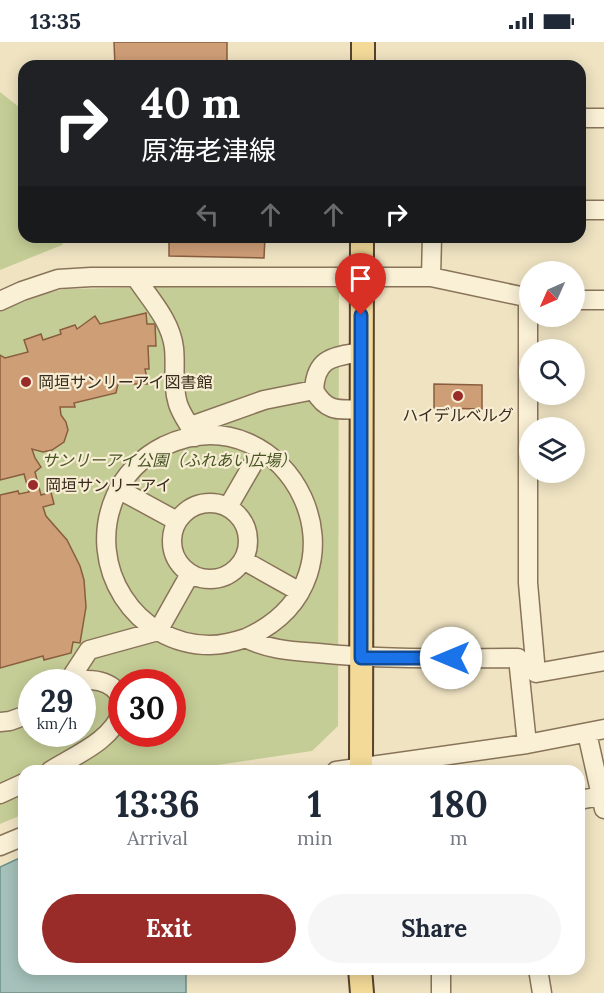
<!DOCTYPE html>
<html lang="en">
<head>
<meta charset="utf-8">
<style>
	:root { --surface:#fff; --page:#f6f6f7; --text:#1f2937; --muted:#747a83; --accent:#992b28 }
	body { margin:0; font-family:Lora,"Noto Sans JP",serif; background:var(--page); color:var(--text); height:100vh; display:flex; flex-direction:column; font-size:22px; white-space:nowrap }
	* { box-sizing:border-box; margin:0 }
	p { font-size:20px; color:var(--muted) }
	.icon { flex:none; width:33px; height:33px; fill:none; stroke:currentColor; stroke-width:2; stroke-linecap:round; stroke-linejoin:round }
	.map { position:relative; flex:1; overflow:hidden }
	.details { position:absolute; left:18px; top:723px; width:567px; height:210px; display:flex; flex-direction:column; background:var(--surface); border-radius:18px; box-shadow:0 3px 15px #0003 }
	.details>* { flex:none }
	.hud { position:absolute; left:18px; top:18px; width:568px; height:183px; border-radius:18px; box-shadow:0 3px 15px #0003; background:#202124; color:#fff; overflow:hidden }
	.needle { width:39px; rotate:225deg }
	.buttons { position:absolute; left:519px; top:219px; display:grid; gap:12px }
	.buttons a { display:grid; place-items:center; width:66px; height:66px; border-radius:50%; background:var(--surface); box-shadow:0 3px 15px #0003; font-size:30px }
	.speed { position:absolute; left:18px; top:627px; display:flex; gap:12px; font-size:30px; font-weight:700; text-align:center }
	.speed>* { display:grid; place-content:center; width:78px; height:78px; border-radius:50%; background:var(--surface); box-shadow:0 3px 15px #0003; line-height:1 }
	.speed small { font-size:15px; font-weight:400 }
	.speed .limit { border:9px solid #d22; background:#fff; color:#111 }
	.pin { position:absolute; display:grid; place-items:center; width:51px; height:51px; color:#fff; margin:-62px -26px; border-radius:50% 50% 50% 0; rotate:-45deg; box-shadow:0 0 6px #0007 }
	.pin .icon { rotate:45deg }
	.me { position:absolute; width:66px; margin:-33px; rotate:270deg; stroke-linejoin:round; filter:drop-shadow(0 0 4px #0008) }
	.turn { display:flex; align-items:center; gap:21px; height:126px; padding:0 24px; font-size:27px }
	.turn .icon { width:78px; height:78px; stroke-width:2.5 }
	.turn b { display:block; font-size:42px; line-height:51px }
	.lanes { display:flex; align-items:center; height:57px; padding:0 24px; background:#0003; justify-content:center; gap:30px; direction:ltr }
	.lanes .off { opacity:.35 }
	.eta { display:flex; justify-content:space-evenly; align-items:center; height:102px; text-align:center }
	.eta b { font-size:36px; font-weight:700; line-height:42px }
	.action { display:flex; gap:12px; margin-top:auto; padding:12px 24px }
	.action a { flex:1; height:69px; border-radius:36px; background:var(--accent); color:#fff; font-size:24px; font-weight:700; line-height:69px; text-align:center }
	.action a+a { background:var(--page); color:var(--text) }
	.status { display:flex; justify-content:space-between; align-items:center; height:42px; padding:0 30px; background:var(--surface); direction:ltr }
	.status svg { height:16px; fill:currentColor }
	.map>svg:first-child { display:block }
	.green { fill:#c5cd96; fill-rule:evenodd }
	.water { fill:#a5c1ba; stroke:#6b9088; stroke-width:1.5 }
	.building { fill:#ce9e77; stroke:#895e3e; stroke-width:1.5 }
	.lines { fill:none; stroke-linecap:round; stroke-linejoin:round }
	.minor-casing { stroke:#897459; stroke-width:21 }
	.major-casing { stroke:#57422d; stroke-width:26 }
	.minor { stroke:#f9f0d6; stroke-width:18 }
	.major { stroke:#f3da99; stroke-width:22 }
	.route-casing { stroke:#114b97; stroke-width:15 }
	.route { stroke:#1a73e8; stroke-width:10 }
	.poi-dot { fill:#992b28; stroke:#f6edd2; stroke-width:2 }
	.labels { text-anchor:middle; stroke-width:4.5; stroke-linejoin:round; paint-order:stroke }
	.poi-label { font-size:16px; fill:#392b1d; stroke:#f6edd2; text-anchor:start }
	.park-label { font-size:16px; font-style:italic; fill:#475524; stroke:#f6edd2 }
</style>
</head>
<body>
<div class="status"><b>13:35</b><svg viewBox="0 0 49 12"><path d="M0 12V9h3v3zM5 12V6h3v6zM10 12V3h3v9zM15 12V0h3v12zM26 1h20v11H26zM47 4h2v5h-2z"/></svg></div>
<div class="map">
<svg width="604" height="951" viewBox="0 0 604 951">
	<rect width="100%" height="100%" fill="#efe3c2"/>
	<path class="green" d="M0 50 24 69V195H66L62 203 0 228Z
		M159 245 339 246 338 684 312 709 177 729H24V772L0 782V269L44 252 65 247ZM32 640H82V692H32ZM122 640H172V692H122Z"/>
	<path class="water" d="M24 814V927H186V951H0V825Z"/>
	<path class="building" d="M114 0H227V24H115Z
		M169 195H265L264 216 169 214Z
		M146 271 147 282H155L156 304H148L149 327H145L148 342H118L116 351 74 361 75 365H60L61 373 66 380 68 388 64 400 52 408 43 410 32 407 35 416 41 425 35 430 41 453 51 450 54 462 43 465 46 474 67 498 80 524 84 538 86 565 80 601 73 600 71 611 44 618 43 614 0 626V453L18 449 19 452 29 450 24 432 0 438V313L5 316 28 310 24 298 41 292 43 298 61 292 60 288 75 283 77 287 95 274 100 282Z
		M434 342 482 343V367L434 366Z"/>
	<g class="lines">
		<g class="minor-casing">
			<path id="minor" d="M580 76H604
				M580 168H604
				M431 235 432 195
				M136 236C150 257 171 279 174 306 176 325 172 343 178 362 182 374 190 383 195 395
				M528 256V541L536 631 604 619
				M574 258H604
				M0 259 22 249 58 237 91 235H431L530 256
				M314 348C316 315 333 315 361 310
				M191 384 264 358 314 348C326 370 338 368 361 367
				M118 447 177 479
				M172 499a38 38 0 1 1 76 0a38 38 0 1 1-76 0Z
				M228 465 261 408
				M243 518 300 550
				M246 596C382 535 288 346 164 404 142 415 124 433 115 455 85 524 135 603 210 603 223 603 234 600 246 596 268 608 293 609 318 611 385 618 451 616 518 616L527 702
				M70 638C89 637 113 636 122 658
				M68 640 89 608 158 589 190 532
				M0 680 10 679 32 671
				M587 691 604 767
				M50 729C75 713 112 699 122 669
				M336 729 527 702 604 687
				M0 752 24 741
				M579 758 601 754
				M0 804 24 794
				M441 927V951
				M538 927 542 951"/>
		</g>
		<g class="major-casing">
			<path id="major" d="M363 0V24
				M361 729 362 195
				M360 927 362 951"/>
		</g>
		<use href="#minor" class="minor"/>
		<use href="#major" class="major"/>
	</g>
	<g class="lines">
		<g class="route-casing">
			<path id="route" d="M361 273V616H451"/>
		</g>
		<use href="#route" class="route"/>
	</g>
	<g class="poi-dot">
		<circle cx="26" cy="340" r="6"/>
		<circle cx="458" cy="354" r="6"/>
		<circle cx="33" cy="443" r="6"/>
	</g>
	<g class="labels">
		<g class="poi-label">
			<text x="38" y="346">岡垣サンリーアイ図書館</text>
			<text x="458" y="379" text-anchor="middle">ハイデルベルグ</text>
			<text x="45" y="449">岡垣サンリーアイ</text>
		</g>
		<g class="park-label">
			<text x="169" y="424">サンリーアイ公園（ふれあい広場）</text>
		</g>
	</g>
</svg>
<div class="buttons">
<a><svg class="needle" viewBox="-14 -14 28 28"><path d="M0-13l5 13h-10z" fill="#e53935"/><path d="M0 13l5-13h-10z" fill="#747a83"/></svg></a>
<a><svg class="icon" aria-label="search" viewBox="0 0 24 24"><circle cx="10" cy="10" r="6"/><path d="M15 15l6 6"/></svg></a>
<a><svg class="icon" aria-label="layers" viewBox="0 0 24 24"><path d="M12 4l9 5-9 5-9-5zM3 14l9 5 9-5"/></svg></a>
</div>
<div class="speed"><div>29<small>km/h</small></div><div class="limit">30</div></div>
<div class="pin" style="left:361px;top:273px;background:#d93025"><svg class="icon" aria-label="arrive" viewBox="0 0 24 24"><path d="M6 21V4h12l-3 4 3 4H6"/></svg></div>
<svg class="me" style="left:451px;top:616px" viewBox="-20 -20 40 40"><circle r="19" fill="#fff"/><path d="M0-13L10 11 0 6-10 11z" fill="#1a73e8"/></svg>
<div class="hud">
<div class="turn"><svg class="icon" aria-label="right" viewBox="0 0 24 24"><path d="M7 20v-9h11M14 6l5 5-5 5"/></svg><div><b>40 m</b>原海老津線</div></div>
<div class="lanes"><svg class="icon off" aria-label="left" viewBox="0 0 24 24"><path d="M17 20v-9H6M10 6l-5 5 5 5"/></svg><svg class="icon off" aria-label="ahead" viewBox="0 0 24 24"><path d="M12 20V5M6 11l6-6 6 6"/></svg><svg class="icon off" aria-label="ahead" viewBox="0 0 24 24"><path d="M12 20V5M6 11l6-6 6 6"/></svg><svg class="icon" aria-label="right" viewBox="0 0 24 24"><path d="M7 20v-9h11M14 6l5 5-5 5"/></svg></div>
</div>
<section class="details">
<div class="eta">
<div><b>13:36</b><p>Arrival</p></div>
<div><b>1</b><p>min</p></div>
<div><b>180</b><p>m</p></div>
</div>
<div class="action"><a>Exit</a><a>Share</a></div>
</section>
</div>
</body>
</html>
